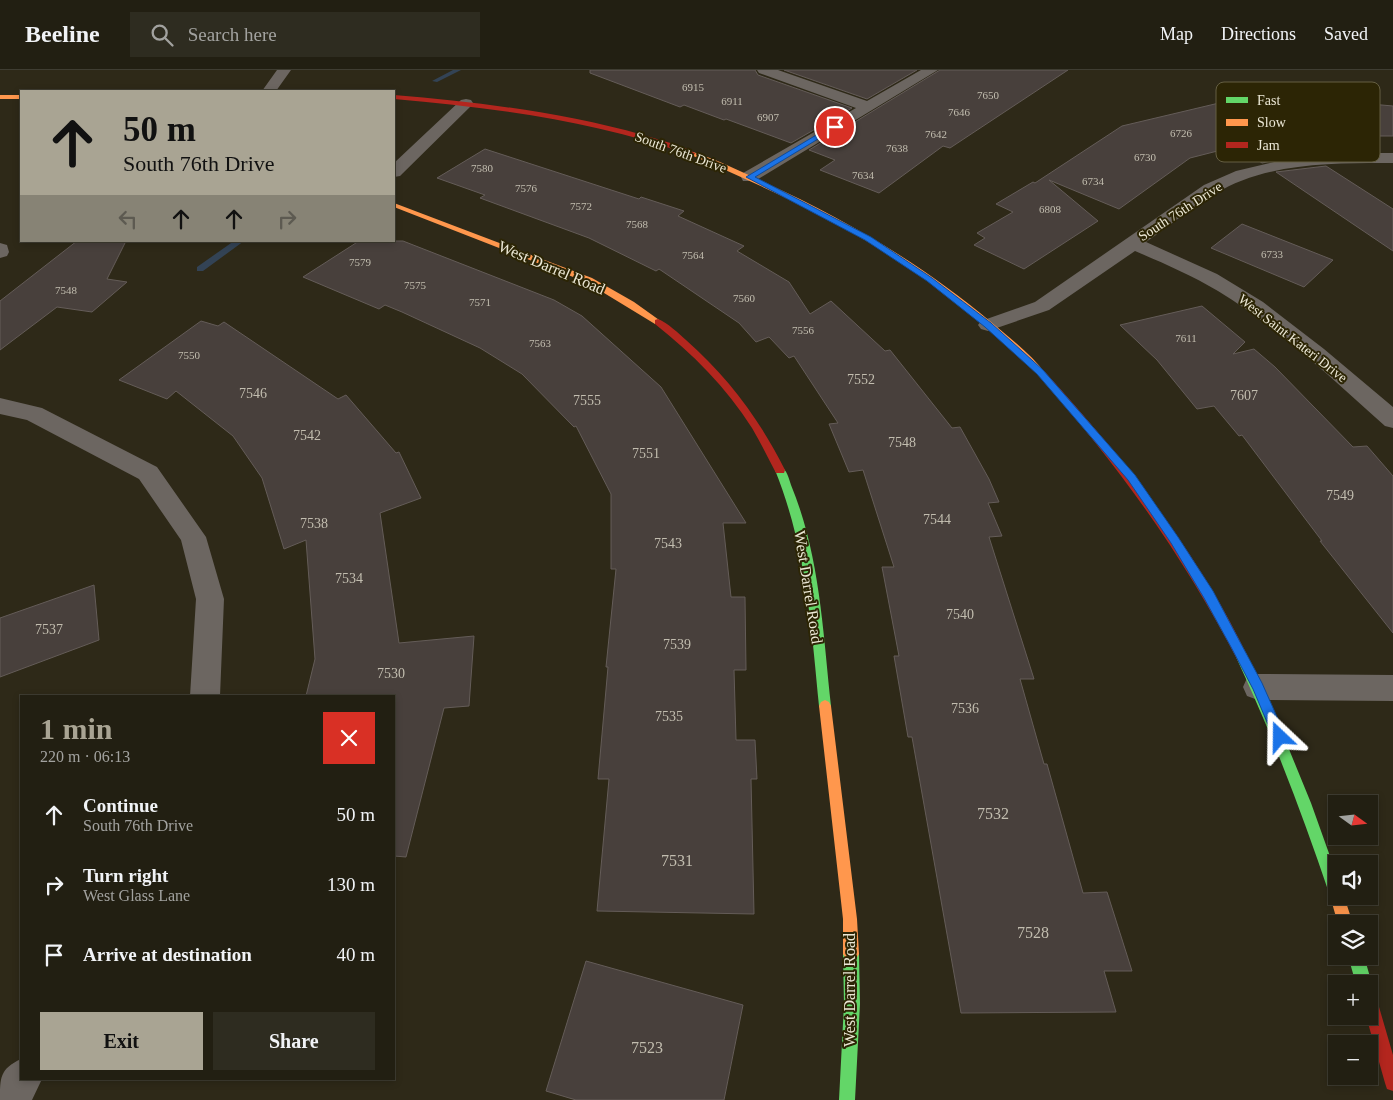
<!DOCTYPE html>
<html lang="en">
<head>
<meta charset="utf-8">
<style>
	:root { --surface:#221f12; --page:#2e2c20; --text:#f1f3f6; --muted:#a2a29f; --line:#3f3d32; --accent:#a9a493 }
	body { margin:0; font-family:Georgia,serif; background:var(--page); color:var(--text); height:100vh; display:flex; flex-direction:column; font-size:19px; white-space:nowrap }
	* { box-sizing:border-box; margin:0 }
	p { font-size:16px; color:var(--muted) }
	.icon { flex:none; width:28px; height:28px; fill:none; stroke:currentColor; stroke-width:2; stroke-linecap:round; stroke-linejoin:round }
	.map { position:relative; flex:1; overflow:hidden }
	.sheet { position:absolute; left:20px; top:625px; width:375px; height:385px; display:flex; flex-direction:column; background:var(--surface); border-radius:0px; box-shadow:0 2px 8px #0003,0 0 0 1px var(--line) }
	.sheet>* { flex:none }
	.top-card { position:absolute; left:20px; top:20px; width:375px; height:152px; border-radius:0px; box-shadow:0 2px 8px #0003,0 0 0 1px var(--line); background:#a9a493; color:#111; overflow:hidden }
	.needle { width:32px; rotate:105deg }
	.controls { position:absolute; left:1328px; top:725px; display:grid; gap:10px }
	.controls a { display:grid; place-items:center; width:50px; height:50px; border-radius:0px; background:var(--surface); box-shadow:0 2px 8px #0003,0 0 0 1px var(--line); font-size:25px }
	.pin { position:absolute; display:grid; place-items:center; width:42px; height:42px; color:#fff; margin:-21px; border:2px solid #fff; border-radius:50%; box-shadow:0 1px 5px #0007 }
	.me { position:absolute; width:55px; margin:-28px; rotate:337deg; stroke-linejoin:round; filter:drop-shadow(0 0 4px #0008) }
	.turn { display:flex; align-items:center; gap:18px; height:105px; padding:0 20px; font-size:22px }
	.turn .icon { width:65px; height:65px; stroke-width:2.5 }
	.turn b { display:block; font-size:35px; line-height:42px }
	.lanes { display:flex; align-items:center; height:48px; padding:0 20px; background:#0003; justify-content:center; gap:25px; direction:ltr }
	.lanes .off { opacity:.35 }
	.round { display:grid; place-items:center; flex:none; width:52px; height:52px; border-radius:0px; background:var(--page) }
	.summary { display:flex; align-items:center; justify-content:space-between; height:85px; padding:0 20px }
	h1 { font-size:30px; font-weight:800; line-height:38px; color:var(--accent) }
	.action { display:flex; gap:10px; margin-top:auto; padding:10px 20px }
	.action a { flex:1; height:58px; border-radius:0px; background:var(--accent); color:#111; font-size:20px; font-weight:800; line-height:58px; text-align:center }
	.action a+a { background:var(--page); color:var(--text) }
	ul { padding:0; list-style:none }
	li { display:flex; align-items:center; gap:15px; height:70px; padding:0 20px }
	li div { flex:1 }
	li b { display:block; font-size:19px }
	li em { font-style:normal }
	header { display:flex; align-items:center; gap:30px; box-sizing:border-box; height:70px; padding:0 25px; background:var(--surface); border-bottom:1px solid var(--line) }
	header strong { font-size:24px }
	nav { display:flex; gap:28px; margin-inline-start:auto; font-size:18px }
	.search { width:350px; height:45px; background:var(--page); display:flex; align-items:center; gap:12px; box-sizing:border-box; padding:0 18px; border-radius:0px; color:var(--muted); font-size:19px }
	.map>svg:first-child { display:block }
	.lines { fill:none; stroke-linecap:round; stroke-linejoin:round }
	.stream { fill:#334355; fill-rule:evenodd }
	.building { fill:#48403c; stroke:#645c58 }
	.street { fill:#6c6661; fill-rule:evenodd }
	.fast { fill:#63d668; fill-rule:evenodd }
	.slow { fill:#ff974d; fill-rule:evenodd }
	.jam { fill:#b3261e; fill-rule:evenodd }
	.route { fill:#1a73e8; stroke:#114b97 }
	.labels { text-anchor:middle; stroke-width:4; stroke-linejoin:round; paint-order:stroke }
	.far-number-label { font-size:11px; fill:#c2bdaf }
	.far-street-label { font-size:14px; fill:#ebe7d5; stroke:#2c2505 }
	.number-label { font-size:14px; fill:#c2bdaf }
	.street-label { font-size:16px; fill:#ebe7d5; stroke:#2c2505 }
	.near-number-label { font-size:16px; fill:#c2bdaf }
	.key { fill:#2c2505; stroke:#655f43; stroke-width:1 }
	.key-label { font-size:14px; fill:#ebe7d5 }
</style>
</head>
<body>
<header>
<strong>Beeline</strong>
<div class="search"><svg class="icon" aria-label="search" viewBox="0 0 24 24"><circle cx="10" cy="10" r="6"/><path d="M15 15l6 6"/></svg>Search here</div>
<nav><a>Map</a><a>Directions</a><a>Saved</a></nav>
</header>
<div class="map">
<svg width="1393" height="1030" viewBox="0 0 1393 1030">
	<rect width="100%" height="100%" fill="#2e2918"/>
	<g class="lines">
		<path class="stream" d="M453 0H461L437 12 432 11Z
			M234 171H244L203 201H197V197Z"/>
	</g>
	<path class="building" d="M590 0H755L758 5 852 38 791 73 726 49 724 50 684 35 680 37 590 3Z
		M784 0H917L867 29Z
		M940 0H1068L950 78 943 76 879 123 820 100 835 90 809 80Z
		M1236 29 1239 31 1348 32 1393 36V66H1278L1305 83 1262 93 1237 76 1190 88 1119 139 1049 110 1098 151 1024 199 974 175 985 168 977 163 1013 142 996 134 1033 112 1035 113 1122 56Z
		M485 79 639 129 641 127 684 141 678 146 744 176 737 181 789 212 810 244 831 231 885 281 890 280 952 358 960 357 989 409 999 432 988 433 1002 466 989 467 1034 609H1020L1044 694H1047L1083 823 1107 822 1132 901H1104L1116 942 961 943 912 667H908L894 586H899L882 497H894L863 400 849 402 829 354 838 353 794 286 789 288 769 267 756 272 739 253 659 199 656 201 589 168 480 128 485 125 437 108Z
		M1326 96 1393 139V181L1276 102Z
		M1242 154 1333 190 1304 217 1211 178Z
		M77 171H126L107 209 127 212 92 242 57 237 0 280V231Z
		M359 171H403L554 230 582 246 661 317 746 453H723L731 527H745L746 600H734L736 670H755L757 709H751L754 844 597 841 609 709H598L608 597H606L616 499H611V424L576 356 574 357 522 304 480 278 402 242 385 235 379 239 303 207Z
		M1202 236 1245 272 1233 284 1254 279 1275 297 1353 377 1367 376 1393 406V563L1320 471H1322L1242 365 1239 366 1214 336 1197 339 1157 290 1120 255Z
		M201 251 218 256 224 252 338 329 346 325 396 383 399 382 421 428 380 443 399 573 474 566 469 636 444 638 406 787 394 786V626H306L315 589 306 470 284 479 262 408 233 366 176 321 167 329 119 310Z
		M94 515 99 570 0 607V548Z
		M586 891 743 935 724 1030H576L546 1021Z"/>
	<g class="lines">
		<path class="street" d="M277 0H291L276 21H262Z
			M757 0H778L867 31 921 0H938L755 111H743L741 107 743 103 856 38 759 3Z
			M466 29 471 30 473 33 471 36 400 106 394 107V93L461 30Z
			M1332 83H1393V93C1336 93 1265 92 1215 124 1191 138 1169 156 1146 172L1217 204 1263 232 1324 279 1393 337V358L1385 356C1331 308 1279 258 1218 221 1191 205 1163 193 1135 181L1049 240 988 261 981 259 978 255 981 251 1035 232 1204 115 1236 101 1303 85Z
			M0 173 7 175 9 182 7 186 0 188Z
			M0 328 42 338 157 397 206 467 224 529 220 626H190L196 529 181 470 139 409 27 350 0 344Z
			M1258 604 1393 605V631L1258 630 1247 626 1243 617 1247 608Z
			M21 989V1009H42L32 1030H0C0 1007 0 999 21 989Z"/>
		<path class="fast" d="M780 396C787 399 789 409 791 415 820 485 823 562 831 636L829 640 825 642 821 640 819 636C811 554 806 477 775 400Z
			M1242 582 1246 583 1275 645 1311 733 1336 803V826H1342L1336 830 1331 828 1329 823C1302 743 1272 664 1236 587L1238 583Z
			M851 876 856 879 859 884 860 934 855 1030H839L844 934 843 884 846 879Z
			M1348 886H1364L1372 914 1369 919V914H1356Z"/>
		<path class="slow" d="M0 25H21V29H0Z
			M693 82C718 90 742 102 766 113 847 150 923 195 991 252 1010 268 1032 285 1046 304L1045 306H1039C1014 282 990 258 963 237 882 171 786 126 691 85L690 84Z
			M394 133 592 208 634 232 662 252 661 254H655L586 212 394 137Z
			M825 630 829 632 831 636 857 849 859 884 856 889 851 892 846 889 843 884V849L819 636 821 632Z
			M1336 819V826H1344L1353 854H1338L1330 826 1332 821Z"/>
		<path class="jam" d="M394 25C478 32 561 42 643 65 658 70 684 75 696 84L691 85C593 51 497 38 394 29Z
			M658 249C668 253 678 263 686 270 728 307 760 350 785 400L784 403H776C768 388 761 373 752 358 726 317 693 284 655 254V250Z
			M1042 301 1045 302C1123 388 1197 481 1248 587L1246 591 1242 592 1238 591C1182 484 1119 396 1039 306L1038 304Z
			M1369 922 1375 924 1377 930 1393 985V1021L1387 1019 1385 1013 1366 946H1369Z"/>
	</g>
	<path class="route" d="M833 55 838 57 755 107 871 167 932 208 991 253 1043 300 1135 405 1178 467 1213 521 1239 570 1262 613 1286 667 1284 671 1280 673 1275 671 1253 619 1231 577 1204 528 1171 473 1128 410 1037 304 985 257 927 211 865 170 746 107Z"/>
	<g class="labels">
		<g class="far-number-label">
			<text x="693" y="21">6915</text>
			<text x="988" y="29">7650</text>
			<text x="732" y="35">6911</text>
			<text x="959" y="46">7646</text>
			<text x="768" y="51">6907</text>
			<text x="1181" y="67">6726</text>
			<text x="936" y="68">7642</text>
			<text x="897" y="82">7638</text>
			<text x="1145" y="91">6730</text>
			<text x="482" y="102">7580</text>
			<text x="863" y="109">7634</text>
			<text x="1093" y="115">6734</text>
			<text x="526" y="122">7576</text>
			<text x="581" y="140">7572</text>
			<text x="1050" y="143">6808</text>
			<text x="637" y="158">7568</text>
			<text x="1272" y="188">6733</text>
			<text x="693" y="189">7564</text>
			<text x="360" y="196">7579</text>
			<text x="415" y="219">7575</text>
			<text x="66" y="224">7548</text>
			<text x="744" y="232">7560</text>
			<text x="480" y="236">7571</text>
			<text x="803" y="264">7556</text>
			<text x="1186" y="272">7611</text>
			<text x="540" y="277">7563</text>
			<text x="189" y="289">7550</text>
		</g>
		<g class="far-street-label">
			<text transform="translate(681 82) rotate(20)" y="5">South 76th Drive</text>
			<text transform="translate(1180 141) rotate(-33)" y="5">South 76th Drive</text>
			<text transform="translate(1293 268) rotate(38)" y="5">West Saint Kateri Drive</text>
		</g>
		<g class="number-label">
			<text x="861" y="314">7552</text>
			<text x="253" y="328">7546</text>
			<text x="1244" y="330">7607</text>
			<text x="587" y="335">7555</text>
			<text x="307" y="370">7542</text>
			<text x="902" y="377">7548</text>
			<text x="646" y="388">7551</text>
			<text x="1340" y="430">7549</text>
			<text x="937" y="454">7544</text>
			<text x="314" y="458">7538</text>
			<text x="668" y="478">7543</text>
			<text x="349" y="513">7534</text>
			<text x="960" y="549">7540</text>
			<text x="49" y="564">7537</text>
			<text x="677" y="579">7539</text>
			<text x="391" y="608">7530</text>
			<text x="965" y="643">7536</text>
			<text x="669" y="651">7535</text>
		</g>
		<g class="street-label">
			<text transform="translate(552 197) rotate(23)" y="6">West Darrel Road</text>
			<text transform="translate(809 517) rotate(81)" y="6">West Darrel Road</text>
			<text transform="translate(849 920) rotate(-90)" y="6">West Darrel Road</text>
		</g>
		<g class="near-number-label">
			<text x="993" y="749">7532</text>
			<text x="677" y="796">7531</text>
			<text x="1033" y="868">7528</text>
			<text x="647" y="983">7523</text>
		</g>
	</g>
	<rect x="1216" y="12" width="164" height="80" rx="8" class="key"/>
	<rect x="1226" y="27" width="22" height="6" fill="#63d668"/>
	<rect x="1226" y="49" width="22" height="7" fill="#ff974d"/>
	<rect x="1226" y="72" width="22" height="6" fill="#b3261e"/>
	<g class="key-label">
		<text x="1257" y="35">Fast</text>
		<text x="1257" y="57">Slow</text>
		<text x="1257" y="80">Jam</text>
	</g>
</svg>
<div class="controls">
<a><svg class="needle" viewBox="-14 -14 28 28"><path d="M0-13l5 13h-10z" fill="#e53935"/><path d="M0 13l5-13h-10z" fill="#a2a29f"/></svg></a>
<a><svg class="icon" aria-label="sound" viewBox="0 0 24 24"><path d="M4 9h4l5-4v14l-5-4H4zM17 9q2 3 0 6"/></svg></a>
<a><svg class="icon" aria-label="layers" viewBox="0 0 24 24"><path d="M12 4l9 5-9 5-9-5zM3 14l9 5 9-5"/></svg></a>
<a>+</a>
<a>−</a>
</div>
<div class="pin" style="left:835px;top:57px;background:#d93025"><svg class="icon" aria-label="arrive" viewBox="0 0 24 24"><path d="M6 21V4h12l-3 4 3 4H6"/></svg></div>
<svg class="me" style="left:1280px;top:667px" viewBox="-20 -20 40 40"><path d="M0-17L14 15 0 8-14 15z" fill="#1a73e8" stroke="#fff" stroke-width="4"/></svg>
<div class="top-card">
<div class="turn"><svg class="icon" aria-label="ahead" viewBox="0 0 24 24"><path d="M12 20V5M6 11l6-6 6 6"/></svg><div><b>50 m</b>South 76th Drive</div></div>
<div class="lanes"><svg class="icon off" aria-label="left" viewBox="0 0 24 24"><path d="M17 20v-9H6M10 6l-5 5 5 5"/></svg><svg class="icon" aria-label="ahead" viewBox="0 0 24 24"><path d="M12 20V5M6 11l6-6 6 6"/></svg><svg class="icon" aria-label="ahead" viewBox="0 0 24 24"><path d="M12 20V5M6 11l6-6 6 6"/></svg><svg class="icon off" aria-label="right" viewBox="0 0 24 24"><path d="M7 20v-9h11M14 6l5 5-5 5"/></svg></div>
</div>
<section class="sheet">
<div class="summary"><div><h1>1 min</h1><p>220 m · 06:13</p></div><a class="round" style="background:#d93025;color:#fff"><svg class="icon" aria-label="close" viewBox="0 0 24 24"><path d="M6 6l12 12M18 6L6 18"/></svg></a></div>
<ul>
<li><svg class="icon" aria-label="ahead" viewBox="0 0 24 24"><path d="M12 20V5M6 11l6-6 6 6"/></svg><div><b>Continue</b><p>South 76th Drive</p></div><em>50 m</em></li>
<li><svg class="icon" aria-label="right" viewBox="0 0 24 24"><path d="M7 20v-9h11M14 6l5 5-5 5"/></svg><div><b>Turn right</b><p>West Glass Lane</p></div><em>130 m</em></li>
<li><svg class="icon" aria-label="arrive" viewBox="0 0 24 24"><path d="M6 21V4h12l-3 4 3 4H6"/></svg><div><b>Arrive at destination</b></div><em>40 m</em></li>
</ul>
<div class="action"><a>Exit</a><a>Share</a></div>
</section>
</div>
</body>
</html>
